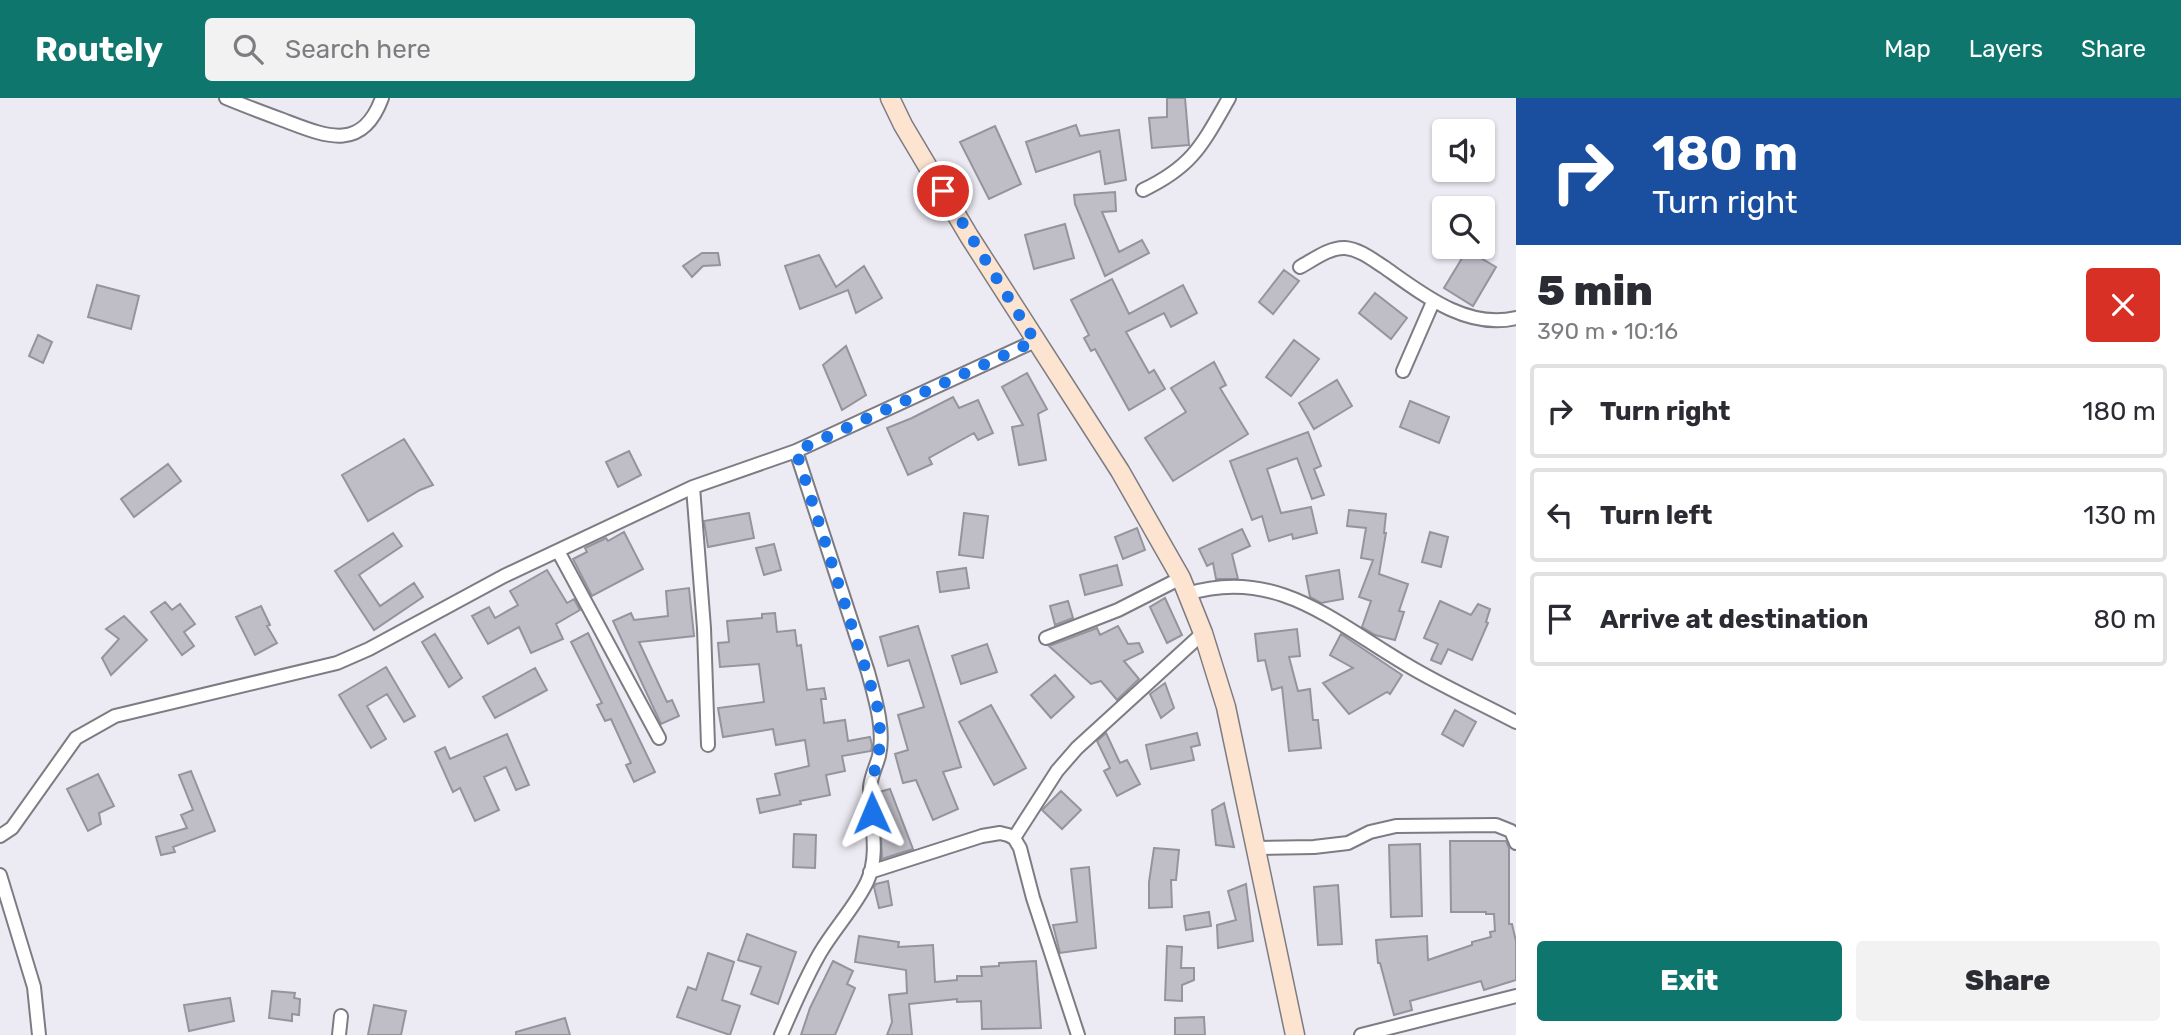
<!DOCTYPE html>
<html lang="en">
<head>
<meta charset="utf-8">
<style>
	:root { --surface:#fff; --page:#f2f2f3; --text:#2b2b33; --muted:#7c7c81; --line:#e1e1e2; --accent:#0f766e }
	body { margin:0; font-family:Rubik,sans-serif; background:var(--page); color:var(--text); height:100vh; display:flex; flex-direction:column; font-size:26px; white-space:nowrap }
	* { box-sizing:border-box; margin:0 }
	p { font-size:23px; color:var(--muted) }
	.icon { flex:none; width:38px; height:38px; fill:none; stroke:currentColor; stroke-width:2; stroke-linecap:round; stroke-linejoin:round }
	.map { position:relative; flex:1; overflow:hidden }
	.side { display:flex; flex-direction:column; background:var(--surface); width:665px }
	.side>* { flex:none }
	.banner { background:#1a4fa0; color:#fff; overflow:hidden }
	.fabs { position:absolute; left:1432px; top:21px; display:grid; gap:14px }
	.fabs a { display:grid; place-items:center; width:63px; height:63px; border-radius:7px; background:var(--surface); box-shadow:0 2px 5px #0004; font-size:35px }
	.pin { position:absolute; display:grid; place-items:center; width:60px; height:60px; color:#fff; margin:-30px; border:4px solid #fff; border-radius:50%; box-shadow:0 2px 7px #0007 }
	.me { position:absolute; width:77px; margin:-38px; rotate:359deg; stroke-linejoin:round; filter:drop-shadow(0 0 5px #0008) }
	.turn { display:flex; align-items:center; gap:24px; height:147px; padding:0 21px; font-size:32px }
	.turn .icon { width:91px; height:91px; stroke-width:2.5 }
	.turn b { display:block; font-size:49px; line-height:60px }
	.round { display:grid; place-items:center; flex:none; width:74px; height:74px; border-radius:7px; background:var(--page) }
	.headline { display:flex; align-items:center; justify-content:space-between; height:119px; padding:0 21px }
	h1 { font-size:42px; font-weight:800; line-height:52px }
	.primary-button { display:flex; gap:14px; margin-top:auto; padding:14px 21px }
	.primary-button a { flex:1; height:80px; border-radius:7px; background:var(--accent); color:#fff; font-size:28px; font-weight:800; line-height:80px; text-align:center }
	.primary-button a+a { background:var(--page); color:var(--text) }
	ul { padding:0; list-style:none }
	li { display:flex; align-items:center; gap:21px; height:94px; margin:0 14px 10px; padding:0 7px; border:4px solid var(--line); border-radius:7px }
	li div { flex:1 }
	li b { display:block; font-size:26px }
	li em { font-style:normal }
	header { display:flex; align-items:center; gap:42px; box-sizing:border-box; height:98px; padding:0 35px; background:var(--accent); color:#fff }
	header strong { font-size:33px }
	nav { display:flex; gap:38px; margin-inline-start:auto; font-size:24px }
	.search { width:490px; height:63px; background:var(--page); display:flex; align-items:center; gap:18px; box-sizing:border-box; padding:0 24px; border-radius:7px; color:var(--muted); font-size:26px }
	main { display:flex; flex:1; min-height:0 }
	.map>svg:first-child { display:block }
	.building { fill:#bfbdc6; stroke:#95949c; stroke-width:2 }
	.lines { fill:none; stroke-linecap:round; stroke-linejoin:round }
	.street-casing { stroke:#7d7c83; stroke-width:16 }
	.secondary-casing { stroke:#7d7c83; stroke-width:21 }
	.street { stroke:#fff; stroke-width:12 }
	.secondary { stroke:#fce4d1; stroke-width:18 }
	.route { stroke:#1a73e8; stroke-width:12; stroke-dasharray:0 21.6 }
</style>
</head>
<body>
<header>
<strong>Routely</strong>
<div class="search"><svg class="icon" aria-label="search" viewBox="0 0 24 24"><circle cx="10" cy="10" r="6"/><path d="M15 15l6 6"/></svg>Search here</div>
<nav><a>Map</a><a>Layers</a><a>Share</a></nav>
</header>
<main>
<div class="map">
<svg width="1516" height="937" viewBox="0 0 1516 937">
	<rect width="100%" height="100%" fill="#ecebf3"/>
	<path class="building" d="M1167 0H1185L1189 47 1152 50 1149 20 1167 19Z
		M1076 27 1080 38 1119 32 1126 82 1105 86 1100 53 1036 74 1026 44Z
		M995 28 1021 86 989 101 960 44Z
		M1115 94 1116 113 1102 114 1119 154 1142 142 1149 155 1105 178 1075 106 1074 97Z
		M1065 126 1074 160 1034 171 1025 137Z
		M1467 152 1496 169 1473 208 1444 190Z
		M702 155H718L720 167 703 168 692 179 683 168Z
		M819 157 836 189 864 168 882 200 856 215 848 192 800 211 785 168Z
		M1284 172 1299 183 1273 216 1259 204Z
		M1112 181 1129 216 1183 187 1197 215 1171 229 1164 215 1126 234 1149 275 1154 272 1165 291 1129 312 1095 251 1091 253 1084 240 1089 237 1071 202Z
		M97 187 139 198 131 231 88 219Z
		M1375 195 1407 220 1391 241 1359 215Z
		M38 237 52 244 43 265 29 258Z
		M1294 242 1319 261 1291 298 1266 279Z
		M846 248 866 297 842 312 823 267Z
		M1214 264 1226 287 1220 290 1248 336 1173 383 1145 340 1186 314 1171 290Z
		M1027 275 1047 311 1038 316 1046 362 1019 367 1012 329 1023 327 1002 289Z
		M1337 282 1352 308 1314 331 1299 305Z
		M953 299 959 310 978 302 993 335 978 342 974 335 929 360 932 366 908 377 887 330 912 320Z
		M1410 303 1449 319 1439 345 1400 329Z
		M1308 334 1321 368 1314 371 1324 397 1312 401 1297 360 1267 371 1281 415 1311 409 1317 435 1293 441 1292 436 1269 443 1262 418 1252 422 1230 363Z
		M404 341 433 387 420 392 368 423 342 377Z
		M629 353 641 377 618 389 606 364Z
		M168 366 181 383 134 419 121 401Z
		M1349 412 1386 416 1384 435H1386L1379 476 1408 486 1399 513 1404 514 1395 542 1375 537 1362 529 1371 503 1359 499 1373 462 1361 460 1366 430 1347 428Z
		M749 415 754 440 708 449 704 423Z
		M964 415 988 418 983 460 959 457Z
		M1137 430 1145 452 1123 461 1115 439Z
		M1242 431 1250 448 1232 456 1238 481H1216L1213 465 1207 468 1199 451Z
		M624 434 643 471 592 498 573 461 587 454 585 450 600 443 606 440 608 443Z
		M1430 434 1448 439 1441 469 1422 464Z
		M393 435 402 448 359 477 380 508 414 485 423 499 374 532 335 473Z
		M774 446 781 472 764 477 756 450Z
		M1117 467 1122 487 1085 497 1080 477Z
		M966 470 969 490 940 494 937 474Z
		M547 472 567 505 574 501 580 512 556 526 563 541 531 555 519 529 488 546 472 518 489 509 495 520 518 507 510 493Z
		M1339 472 1343 501 1321 505 1310 499 1306 478Z
		M689 490 694 538 639 544 667 604 672 602 679 618 661 626 613 523 631 515 634 522 668 518 666 493Z
		M1165 500 1182 537 1167 545 1150 509Z
		M1068 503 1073 520 1055 527 1050 508Z
		M1440 503 1471 517 1478 506 1490 511 1486 524 1488 525 1472 562 1448 551 1441 566 1431 562 1438 546 1424 540Z
		M165 504 172 512 180 506 195 526 184 534 194 548 182 557 151 514Z
		M261 508 270 527 267 528 277 545 255 557 236 519Z
		M775 515 777 534 795 532 797 548 801 547 807 592 824 590 826 601H821L824 625 845 622 848 643 870 639 872 647 871 653 842 658 845 673 826 677 830 697 800 703 801 706 760 715 757 701 780 697 775 676 809 668 805 642 776 647 773 631 723 639 718 610 764 604 759 566 720 569 718 545 729 544 727 523 762 520V516Z
		M124 518 147 542 111 577 102 560 119 541 106 531Z
		M918 528 961 669 943 674 958 711 933 722 916 682 903 685 895 656 908 652 898 617 924 609 909 562 888 568 880 539Z
		M1118 528 1128 546 1139 545 1143 554 1124 563 1139 581 1117 602 1101 583 1091 586 1049 548 1097 530 1100 537Z
		M1297 531 1300 558 1289 559 1298 593 1310 591 1313 622H1318L1321 650 1289 653 1282 589 1272 592 1265 562 1258 563 1255 536Z
		M588 535 655 674 634 684 626 667 631 665 611 621 605 623 597 607 602 605 571 544Z
		M435 536 462 580 449 589 422 544Z
		M1341 536 1402 577 1390 596 1387 594 1349 616 1323 585 1353 570 1330 557Z
		M987 546 997 574 961 586 952 558Z
		M386 569 415 618 404 624 387 596 367 608 386 641 371 650 339 597Z
		M535 570 547 592 495 620 483 599Z
		M1055 577 1074 599 1051 620 1031 597Z
		M1165 585 1174 610 1161 620 1150 596Z
		M991 607 1026 670 994 687 959 624Z
		M1455 612 1476 624 1463 648 1442 636Z
		M1106 635 1120 665 1127 662 1140 686 1117 698 1104 673 1110 670 1097 643Z
		M1197 635 1200 647 1191 649 1194 662 1151 671 1146 647Z
		M507 636 529 687 516 692 506 669 484 679 499 712 475 723 460 690 453 694 435 654 445 649 450 661Z
		M191 673 215 733 173 749 175 754 161 757 156 739 187 730 181 717 193 712 179 677Z
		M98 676 114 708 99 715 101 726 88 733 67 691Z
		M890 691 913 751 882 761 879 694Z
		M1061 693 1081 712 1062 731 1042 712Z
		M1224 705 1234 749 1216 747 1212 712Z
		M794 736 816 737 815 770 793 769Z
		M1450 743H1506L1509 750V826H1512L1516 843V882L1484 892 1481 883 1410 903 1412 912 1394 917 1380 865H1378L1376 842 1427 838 1428 862 1472 847V844L1491 839 1490 834 1495 833 1494 816H1486V814H1451Z
		M1420 746 1422 818 1391 819 1389 747Z
		M1154 750 1179 752 1176 782H1171L1172 809 1149 810V784Z
		M1089 769 1096 850 1060 855 1053 827 1077 824 1071 771Z
		M888 783 892 807 879 810 874 789 876 786Z
		M1246 786 1253 843 1218 850 1217 827 1236 822 1228 793Z
		M1338 787 1342 846 1318 847 1314 789Z
		M1209 814 1211 828 1186 832 1184 818Z
		M747 836 796 854 778 906 751 896 761 869 738 862Z
		M859 838 899 844 898 849 933 847 935 884 957 882V878H982L981 869 999 868V865L1036 863 1041 930 982 931 981 903 957 904V901L909 906 912 937H887L892 924 889 897 907 895 906 872 855 864Z
		M1167 848 1182 849 1181 870H1194V882L1182 887V903L1165 902Z
		M708 855 734 864 722 902 740 908 730 937 677 919 688 889 696 892Z
		M833 863 853 873 847 886 855 890 835 937H801L810 910Z
		M272 893 295 895 294 900 300 901 299 917 292 916V923L269 920Z
		M230 900 234 923 189 933 184 907Z
		M374 907 406 913 401 937H368Z
		M1204 919 1205 937H1175V920Z
		M565 920 570 937H516V934Z"/>
	<g class="lines">
		<g class="street-casing">
			<path id="street" d="M226 0C245 8 264 15 283 22 325 38 362 55 382 0
				M1143 92C1193 68 1202 47 1229 0
				M1300 169C1313 162 1330 149 1345 150 1359 151 1373 162 1384 169 1422 196 1467 232 1516 220
				M1403 273 1433 204
				M693 389 704 530 708 647
				M558 453 659 640
				M1187 496C1276 468 1335 525 1407 567 1442 588 1480 605 1516 624
				M1046 540 1118 512 1181 480
				M0 738 12 730 76 640 115 618 337 565 369 551 504 478 693 389 796 353 1035 243
				M1014 740 1057 673 1077 650 1203 535
				M1257 750 1314 749 1348 745 1370 734 1396 728 1496 727 1511 733 1516 745
				M870 774 982 738 1000 735 1008 737 1014 740 1020 750 1033 800 1078 937
				M0 777 34 889 39 937
				M339 937 341 918
				M781 937C793 909 805 881 820 855 834 831 855 809 867 784 881 754 869 720 870 689 871 678 876 669 879 658 885 631 875 600 868 574L796 353
				M1361 937 1516 898"/>
		</g>
		<g class="secondary-casing">
			<path id="secondary" d="M890 0 903 27 969 138 1120 373 1181 480 1203 535 1226 609 1295 937"/>
		</g>
		<use href="#street" class="street"/>
		<use href="#secondary" class="secondary"/>
	</g>
	<g class="lines">
		<path class="route" d="M872 715 870 689 879 657 880 632 877 607 796 353 1035 243 943 93"/>
	</g>
</svg>
<div class="fabs">
<a><svg class="icon" aria-label="sound" viewBox="0 0 24 24"><path d="M4 9h4l5-4v14l-5-4H4zM17 9q2 3 0 6"/></svg></a>
<a><svg class="icon" aria-label="search" viewBox="0 0 24 24"><circle cx="10" cy="10" r="6"/><path d="M15 15l6 6"/></svg></a>
</div>
<div class="pin" style="left:943px;top:93px;background:#d93025"><svg class="icon" aria-label="arrive" viewBox="0 0 24 24"><path d="M6 21V4h12l-3 4 3 4H6"/></svg></div>
<svg class="me" style="left:872px;top:715px" viewBox="-20 -20 40 40"><path d="M0-17L14 15 0 8-14 15z" fill="#1a73e8" stroke="#fff" stroke-width="4"/></svg>
</div>
<section class="side">
<div class="banner">
<div class="turn"><svg class="icon" aria-label="right" viewBox="0 0 24 24"><path d="M7 20v-9h11M14 6l5 5-5 5"/></svg><div><b>180 m</b>Turn right</div></div>
</div>
<div class="headline"><div><h1>5 min</h1><p>390 m · 10:16</p></div><a class="round" style="background:#d93025;color:#fff"><svg class="icon" aria-label="close" viewBox="0 0 24 24"><path d="M6 6l12 12M18 6L6 18"/></svg></a></div>
<ul>
<li><svg class="icon" aria-label="right" viewBox="0 0 24 24"><path d="M7 20v-9h11M14 6l5 5-5 5"/></svg><div><b>Turn right</b></div><em>180 m</em></li>
<li><svg class="icon" aria-label="left" viewBox="0 0 24 24"><path d="M17 20v-9H6M10 6l-5 5 5 5"/></svg><div><b>Turn left</b></div><em>130 m</em></li>
<li><svg class="icon" aria-label="arrive" viewBox="0 0 24 24"><path d="M6 21V4h12l-3 4 3 4H6"/></svg><div><b>Arrive at destination</b></div><em>80 m</em></li>
</ul>
<div class="primary-button"><a>Exit</a><a>Share</a></div>
</section>
</main>
</body>
</html>
